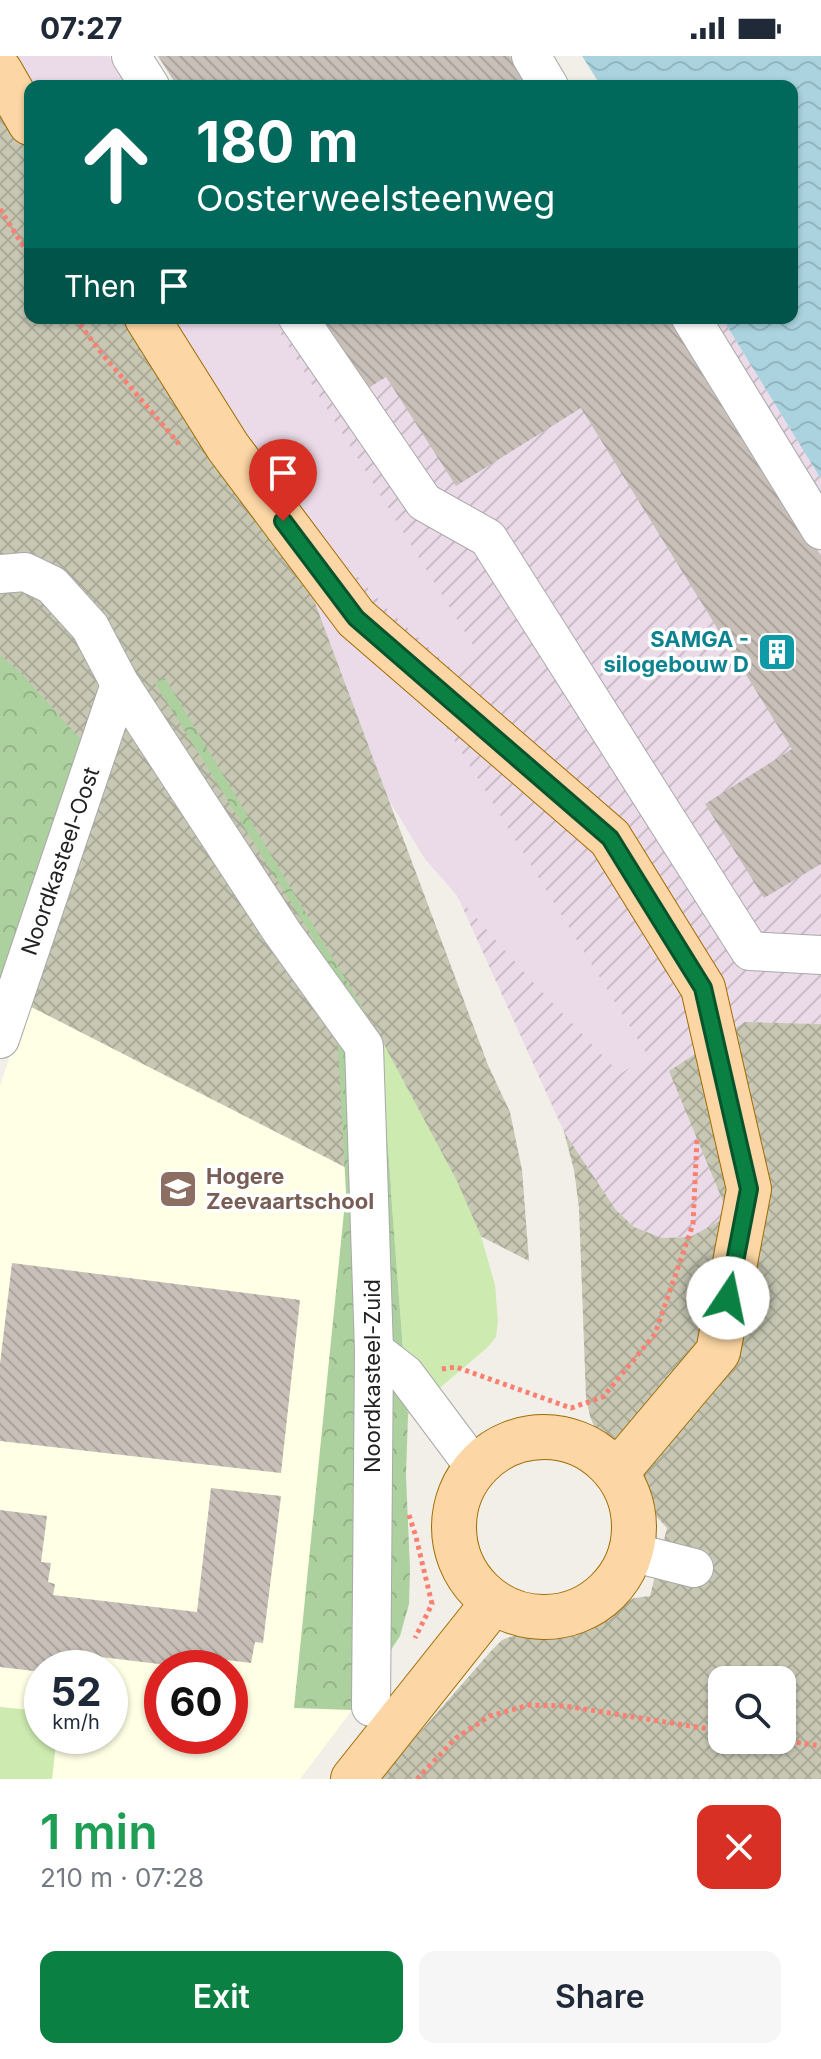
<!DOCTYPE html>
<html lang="en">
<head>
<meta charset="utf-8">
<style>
	:root { --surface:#fff; --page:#f6f6f7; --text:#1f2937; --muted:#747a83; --accent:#0b8043 }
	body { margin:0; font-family:Inter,sans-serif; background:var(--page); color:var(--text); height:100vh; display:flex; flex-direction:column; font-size:30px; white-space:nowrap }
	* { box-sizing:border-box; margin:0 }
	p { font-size:26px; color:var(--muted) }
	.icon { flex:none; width:44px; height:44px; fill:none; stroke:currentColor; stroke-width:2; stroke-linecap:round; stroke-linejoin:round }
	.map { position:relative; height:1723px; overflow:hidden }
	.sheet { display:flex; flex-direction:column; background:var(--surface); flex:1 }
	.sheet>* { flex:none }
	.banner { position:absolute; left:24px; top:24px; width:774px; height:244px; border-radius:16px; box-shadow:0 2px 6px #0004; background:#00695c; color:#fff; overflow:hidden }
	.buttons { position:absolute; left:708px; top:1610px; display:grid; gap:16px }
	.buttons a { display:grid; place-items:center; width:88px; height:88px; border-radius:16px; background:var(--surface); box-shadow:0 2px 6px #0004; font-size:40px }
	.speed { position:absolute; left:24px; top:1594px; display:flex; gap:16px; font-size:40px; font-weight:700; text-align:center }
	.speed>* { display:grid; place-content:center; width:104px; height:104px; border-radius:50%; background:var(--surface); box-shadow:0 2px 6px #0004; line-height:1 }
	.speed small { font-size:20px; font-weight:400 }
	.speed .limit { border:12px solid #d22; background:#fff; color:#111 }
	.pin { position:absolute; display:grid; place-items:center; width:68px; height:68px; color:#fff; margin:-82px -34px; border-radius:50% 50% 50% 0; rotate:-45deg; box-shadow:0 0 8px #0007 }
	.pin .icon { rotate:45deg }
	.me { position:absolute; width:88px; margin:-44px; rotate:11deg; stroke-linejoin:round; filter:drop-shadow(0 0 6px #0008) }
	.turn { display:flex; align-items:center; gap:28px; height:168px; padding:0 40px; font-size:36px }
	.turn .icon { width:104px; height:104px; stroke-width:2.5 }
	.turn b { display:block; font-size:56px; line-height:68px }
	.then { display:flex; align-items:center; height:76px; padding:0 40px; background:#0003; gap:16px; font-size:30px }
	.round { display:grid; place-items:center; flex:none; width:84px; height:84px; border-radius:16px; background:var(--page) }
	.headline { display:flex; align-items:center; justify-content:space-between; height:136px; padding:0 40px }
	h1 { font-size:48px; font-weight:600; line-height:60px; color:#1e9e55 }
	.button { display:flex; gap:16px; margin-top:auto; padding:16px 40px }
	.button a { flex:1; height:92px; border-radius:16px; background:var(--accent); color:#fff; font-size:32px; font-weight:600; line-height:92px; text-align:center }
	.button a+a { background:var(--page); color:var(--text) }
	.status { display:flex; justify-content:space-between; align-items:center; height:56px; padding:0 40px; background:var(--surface); direction:ltr }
	.status svg { height:22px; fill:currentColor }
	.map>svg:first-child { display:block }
	.industrial { fill:url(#industrial-furrows) }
	.education { fill:#ffffe5; fill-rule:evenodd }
	.railway { fill:#ebdbe8 }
	.construction { fill:url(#construction-cross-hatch); fill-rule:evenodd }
	.grass { fill:#cdebb0 }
	.forest { fill:url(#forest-crowns) }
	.water { fill:url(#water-waves) }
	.building { fill:url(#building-back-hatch) }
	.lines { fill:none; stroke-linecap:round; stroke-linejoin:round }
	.minor-casing { stroke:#a9a9a9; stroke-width:40 }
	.major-casing { stroke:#a06b00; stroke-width:46 }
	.path { stroke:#fa8072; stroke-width:5; stroke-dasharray:4 4; stroke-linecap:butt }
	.minor { stroke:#fff; stroke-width:38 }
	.major { stroke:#fcd6a4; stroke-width:44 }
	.route-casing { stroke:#07532c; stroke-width:20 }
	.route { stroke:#0b8043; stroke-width:14 }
	.labels { text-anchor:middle; stroke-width:7; stroke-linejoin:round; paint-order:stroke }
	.culture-label { font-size:22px; font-weight:bold; fill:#0d838f; stroke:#fff; text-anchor:end }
	.street-label { font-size:22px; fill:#222; stroke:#fff }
	.education-label { font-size:22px; font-weight:bold; fill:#785e54; stroke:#fff; text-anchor:start }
</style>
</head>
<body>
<div class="status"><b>07:27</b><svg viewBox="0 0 49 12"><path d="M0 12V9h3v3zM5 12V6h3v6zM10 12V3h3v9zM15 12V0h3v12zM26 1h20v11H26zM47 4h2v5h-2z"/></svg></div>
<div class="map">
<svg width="821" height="1723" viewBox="0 0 821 1723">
	<defs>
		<pattern id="industrial-furrows" width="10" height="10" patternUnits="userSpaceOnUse" patternTransform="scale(2)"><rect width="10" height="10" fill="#ebdbe8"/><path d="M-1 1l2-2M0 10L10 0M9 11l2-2" fill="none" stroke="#c9bcc7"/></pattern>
		<pattern id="construction-cross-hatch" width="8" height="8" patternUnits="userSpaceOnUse" patternTransform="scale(2)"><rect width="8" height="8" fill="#c7c7b4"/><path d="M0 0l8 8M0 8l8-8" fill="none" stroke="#abab9a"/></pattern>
		<pattern id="forest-crowns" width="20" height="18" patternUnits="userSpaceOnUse" patternTransform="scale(2)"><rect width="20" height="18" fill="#add19e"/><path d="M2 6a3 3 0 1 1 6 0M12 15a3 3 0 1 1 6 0" fill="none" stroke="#95b388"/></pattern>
		<pattern id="water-waves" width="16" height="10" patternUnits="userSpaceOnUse" patternTransform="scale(2)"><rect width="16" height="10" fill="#aad3df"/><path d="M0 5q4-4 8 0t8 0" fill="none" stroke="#92b5bf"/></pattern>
		<pattern id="building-back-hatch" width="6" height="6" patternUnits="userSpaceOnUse" patternTransform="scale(2)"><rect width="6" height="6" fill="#c7bfb8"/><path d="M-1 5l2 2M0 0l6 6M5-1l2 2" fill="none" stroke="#aba49e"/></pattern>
	</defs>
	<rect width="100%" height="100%" fill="#f2efe9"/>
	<path class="industrial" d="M173 262H722L821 423V968L745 966 730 1160 690 1181 662 1182 634 1171 616 1154 564 1076 266 416Z"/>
	<path class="education" d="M128 643 327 910 356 1209 352 1654 300 1723H0V1030ZM42 1612H110V1680H42ZM162 1612H230V1680H162Z"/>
	<path class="railway" d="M0 0H109L128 30H30Z
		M93 262H271L473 589 454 615 387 553 347 509 648 1000 620 1018 530 923 425 803 205 443Z"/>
	<path class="construction" d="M0 11 30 56V262H165L266 416 488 1009 510 1056 522 1114 529 1205 0 935Z
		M745 966 821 968V1723H379L491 1595 502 1584 524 1576 557 1577 584 1570 634 1542 650 1540 667 1472 656 1460 649 1448 643 1423 604 1385 595 1373 590 1360 586 1342 579 1152 574 1114 564 1076 616 1154 634 1171 662 1182 690 1181 729 1160 669 1015ZM722 1624H782V1684H722Z"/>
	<path class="grass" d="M379 979 457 1125 481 1180 495 1229 498 1265 496 1281 488 1291 408 1359Z
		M0 1651 42 1655V1680H57L52 1723H0Z"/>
	<path class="forest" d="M0 599 20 616 84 687 0 940Z
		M165 622 379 979 408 1359 406 1420 410 1513 409 1548 400 1580 352 1654 294 1652 346 1136 335 939 327 910 313 882 155 627Z"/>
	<path class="water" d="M582 0H821V423L722 262H792V30H601Z"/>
	<path class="building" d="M158 0H510L528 30H177Z
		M320 262H673L821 500V808L764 842 705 748 792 693 581 352 456 430 386 321 365 334Z
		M12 1207 300 1244 281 1417 0 1385V1308Z
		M211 1432 281 1440 263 1587 255 1586 251 1607 227 1604V1612H192L60 1596 57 1605 49 1603 48 1612H42V1616L0 1611V1454L47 1460 41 1506 51 1507 48 1526 55 1528 53 1539 197 1556Z"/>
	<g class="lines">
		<g class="minor-casing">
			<path id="minor" d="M131 0 150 30
				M531 0 549 30
				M298 262 424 446 488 482 750 895 821 899
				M691 262 821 474
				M0 518 25 516 52 529 90 571 120 628 282 876 364 990 374 1294 371 1651
				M0 983 120 628
				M374 1294 405 1318 476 1413
				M631 1496 694 1512"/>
		</g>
		<g class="major-casing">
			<path id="major" d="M0 15 30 67
				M147 262 228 391 356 562 610 782 703 932 749 1133 718 1296 616 1417
				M454 1471a90 90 0 1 1 180 0a90 90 0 1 1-180 0Z
				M353 1723 493 1547"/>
		</g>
		<path class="path" d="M0 153 30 201
			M75 262 103 299 179 388
			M442 1313 456 1311 571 1352 603 1341 655 1278 693 1168 697 1083
			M409 1459 416 1481 432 1548 415 1582
			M781 1684 821 1690
			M417 1723 456 1682 490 1660 529 1649 565 1650 722 1675"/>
		<use href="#minor" class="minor"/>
		<use href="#major" class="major"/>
	</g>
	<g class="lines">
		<g class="route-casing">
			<path id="route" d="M283 465 356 562 610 782 703 932 749 1133 728 1242"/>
		</g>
		<use href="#route" class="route"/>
	</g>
	<defs>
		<g id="building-square" transform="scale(2)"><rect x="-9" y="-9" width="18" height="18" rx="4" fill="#0f9aa8" stroke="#fff"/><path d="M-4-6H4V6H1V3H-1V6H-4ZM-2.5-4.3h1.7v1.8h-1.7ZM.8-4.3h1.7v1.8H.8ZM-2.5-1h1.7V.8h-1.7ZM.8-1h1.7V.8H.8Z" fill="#fff"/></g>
		<g id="university-square" transform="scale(2)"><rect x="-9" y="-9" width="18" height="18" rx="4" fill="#8d6e63" stroke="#fff"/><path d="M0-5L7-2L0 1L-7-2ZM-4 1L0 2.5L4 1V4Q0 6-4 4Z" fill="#fff"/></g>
	</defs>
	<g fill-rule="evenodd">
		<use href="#building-square" x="777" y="596"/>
		<use href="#university-square" x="178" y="1133"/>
	</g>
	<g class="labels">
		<g class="culture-label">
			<text x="749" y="591">SAMGA -<tspan x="749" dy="25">silogebouw D</tspan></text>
		</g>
		<g class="street-label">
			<text transform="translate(60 805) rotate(-71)" y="8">Noordkasteel-Oost</text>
			<text transform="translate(372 1320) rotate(-90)" y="8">Noordkasteel-Zuid</text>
		</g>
		<g class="education-label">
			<text x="206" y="1128">Hogere<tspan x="206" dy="25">Zeevaartschool</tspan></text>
		</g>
	</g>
</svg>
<div class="buttons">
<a><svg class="icon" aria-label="search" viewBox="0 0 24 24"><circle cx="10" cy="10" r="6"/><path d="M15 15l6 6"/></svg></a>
</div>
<div class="speed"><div>52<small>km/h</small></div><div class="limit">60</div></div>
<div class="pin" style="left:283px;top:465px;background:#d93025"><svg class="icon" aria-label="arrive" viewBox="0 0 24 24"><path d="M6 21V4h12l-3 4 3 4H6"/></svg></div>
<svg class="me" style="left:728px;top:1242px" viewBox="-20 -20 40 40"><circle r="19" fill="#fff"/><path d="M0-13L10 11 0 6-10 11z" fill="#0b8043"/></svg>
<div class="banner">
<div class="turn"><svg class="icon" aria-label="ahead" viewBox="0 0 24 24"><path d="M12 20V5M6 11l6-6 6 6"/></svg><div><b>180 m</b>Oosterweelsteenweg</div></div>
<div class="then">Then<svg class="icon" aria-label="arrive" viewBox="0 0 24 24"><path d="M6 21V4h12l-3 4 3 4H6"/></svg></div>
</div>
</div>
<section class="sheet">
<div class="headline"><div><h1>1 min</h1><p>210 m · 07:28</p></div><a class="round" style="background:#d93025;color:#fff"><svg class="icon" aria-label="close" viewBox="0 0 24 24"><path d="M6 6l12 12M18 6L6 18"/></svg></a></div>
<div class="button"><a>Exit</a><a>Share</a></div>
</section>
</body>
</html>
